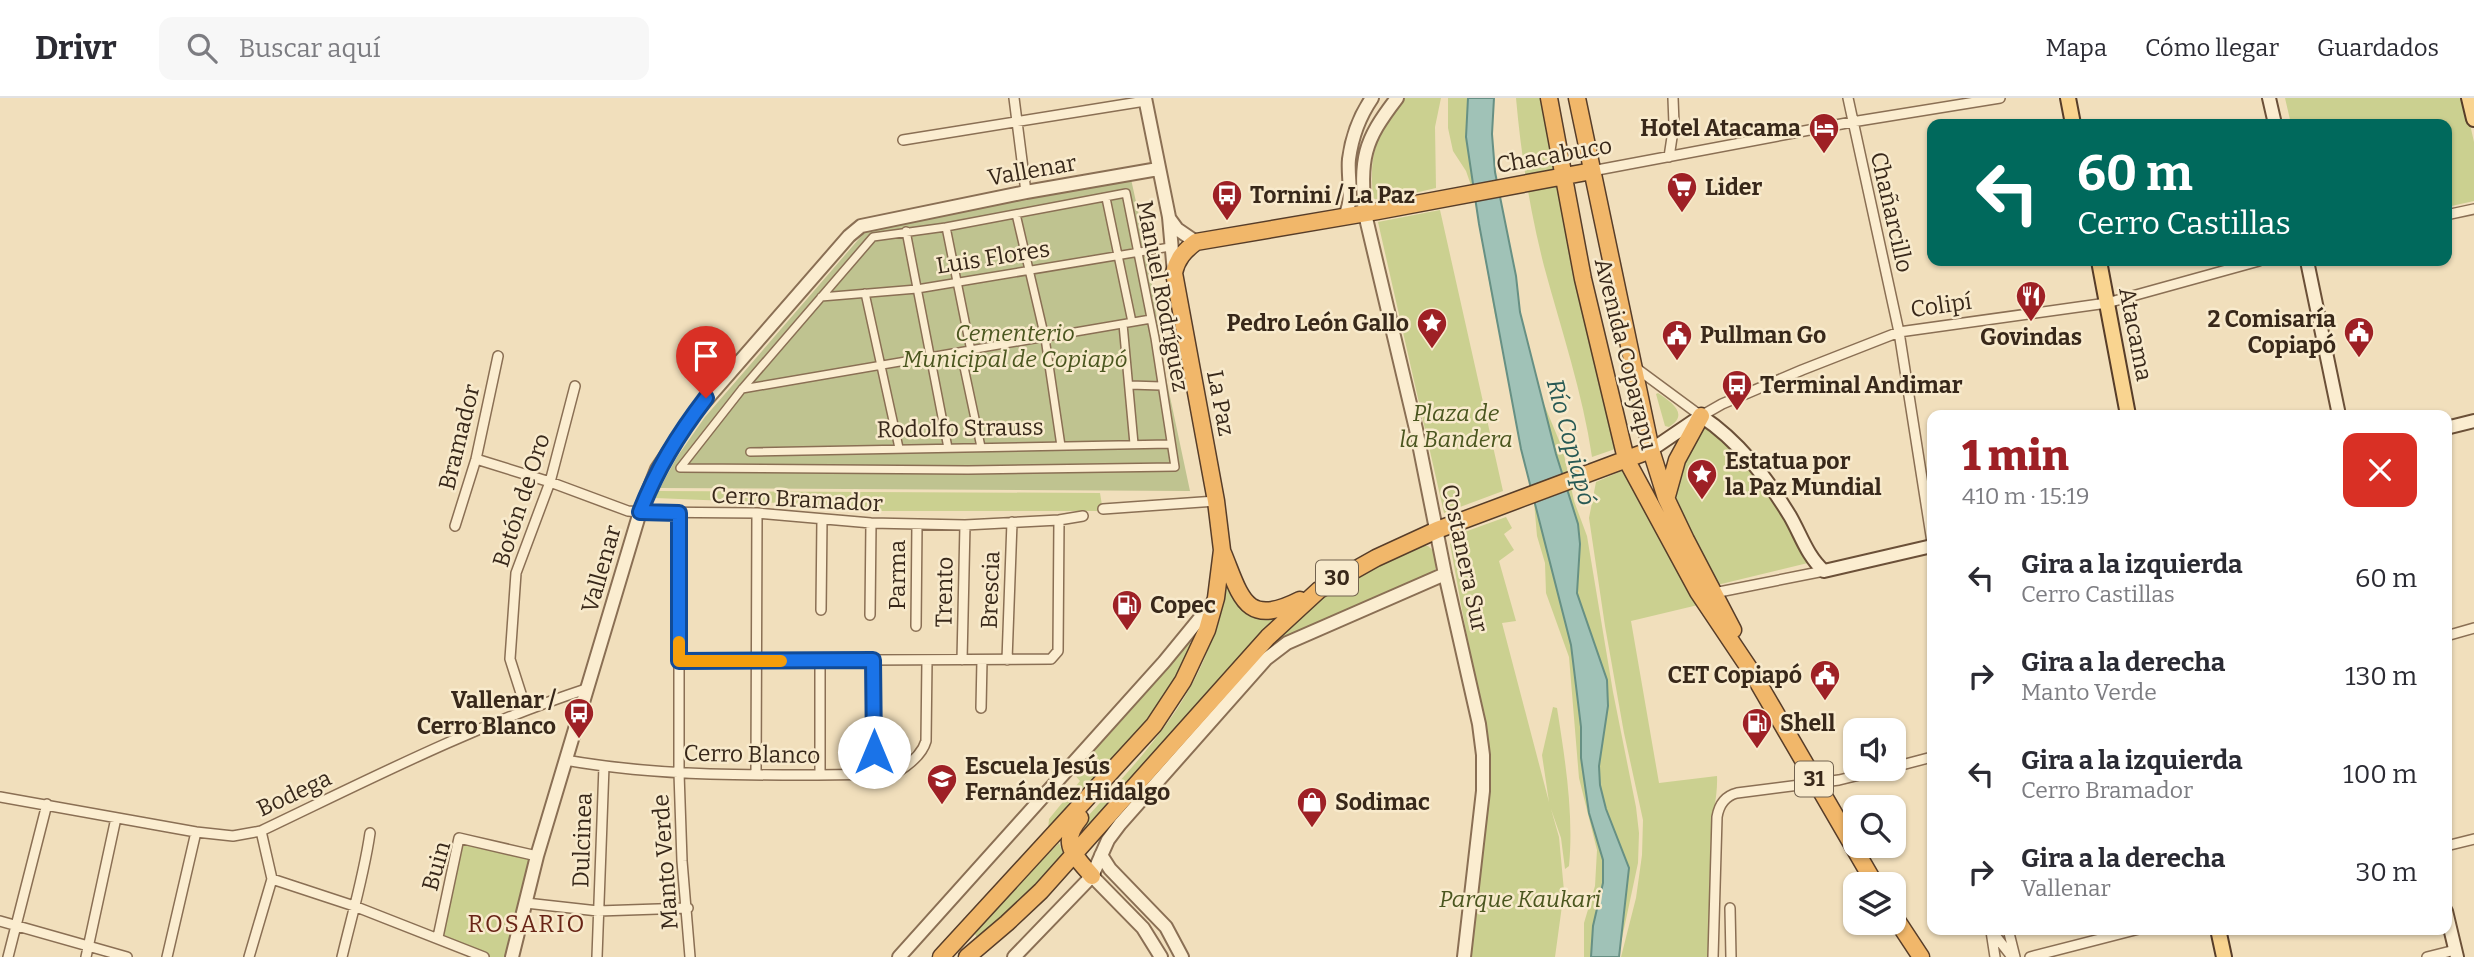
<!DOCTYPE html>
<html lang="es">
<head>
<meta charset="utf-8">
<style>
	:root { --surface:#fff; --page:#f7f7f7; --text:#2b2b33; --muted:#7c7c81; --line:#e1e1e2; --accent:#9e2025 }
	body { margin:0; font-family:Bitter,serif; background:var(--page); color:var(--text); height:100vh; display:flex; flex-direction:column; font-size:26px; white-space:nowrap }
	* { box-sizing:border-box; margin:0 }
	p { font-size:23px; color:var(--muted) }
	.icon { flex:none; width:38px; height:38px; fill:none; stroke:currentColor; stroke-width:2; stroke-linecap:round; stroke-linejoin:round }
	.map { position:relative; flex:1; overflow:hidden }
	.drawer { position:absolute; left:1927px; top:312px; width:525px; height:525px; display:flex; flex-direction:column; background:var(--surface); border-radius:14px; box-shadow:0 2px 5px #0004 }
	.drawer>* { flex:none }
	.banner { position:absolute; left:1927px; top:21px; width:525px; height:147px; border-radius:14px; box-shadow:0 2px 5px #0004; background:#00695c; color:#fff; overflow:hidden }
	.controls { position:absolute; left:1843px; top:620px; display:grid; gap:14px }
	.controls a { display:grid; place-items:center; width:63px; height:63px; border-radius:14px; background:var(--surface); box-shadow:0 2px 5px #0004; font-size:35px }
	.pin { position:absolute; display:grid; place-items:center; width:60px; height:60px; color:#fff; margin:-72px -30px; border-radius:50% 50% 50% 0; rotate:-45deg; box-shadow:0 0 7px #0007 }
	.pin .icon { rotate:45deg }
	.me { position:absolute; width:77px; margin:-38px; rotate:0deg; stroke-linejoin:round; filter:drop-shadow(0 0 5px #0008) }
	.turn { display:flex; align-items:center; gap:24px; height:147px; padding:0 35px; font-size:32px }
	.turn .icon { width:91px; height:91px; stroke-width:2.5 }
	.turn b { display:block; font-size:49px; line-height:60px }
	.round { display:grid; place-items:center; flex:none; width:74px; height:74px; border-radius:14px; background:var(--page) }
	.overview { display:flex; align-items:center; justify-content:space-between; height:119px; padding:0 35px }
	h1 { font-size:42px; font-weight:800; line-height:52px; color:var(--accent) }
	ul { padding:0; list-style:none }
	li { display:flex; align-items:center; gap:21px; height:98px; padding:0 35px }
	li div { flex:1 }
	li b { display:block; font-size:26px }
	li em { font-style:normal }
	header { display:flex; align-items:center; gap:42px; box-sizing:border-box; height:98px; padding:0 35px; background:var(--surface); border-bottom:2px solid var(--line) }
	header strong { font-size:33px }
	nav { display:flex; gap:38px; margin-inline-start:auto; font-size:24px }
	.search { width:490px; height:63px; background:var(--page); display:flex; align-items:center; gap:18px; box-sizing:border-box; padding:0 24px; border-radius:14px; color:var(--muted); font-size:26px }
	.map>svg:first-child { display:block }
	.green { fill:#cbd090 }
	.cemetery { fill:#bfc390 }
	.water { fill:#a0c2b7; stroke:#679084; stroke-width:2 }
	.lines { fill:none; stroke-linecap:round; stroke-linejoin:round }
	.pedestrian-casing { stroke:#8a6f54; stroke-width:10 }
	.minor-casing { stroke:#8a6f54; stroke-width:12 }
	.tertiary-casing { stroke:#8a6f54; stroke-width:16 }
	.secondary-casing { stroke:#6b5038; stroke-width:16 }
	.primary-casing { stroke:#573d29; stroke-width:18 }
	.trunk-casing { stroke:#573d29; stroke-width:19 }
	.pedestrian { stroke:#fbedd0; stroke-width:7 }
	.minor { stroke:#fbedd0; stroke-width:9 }
	.tertiary { stroke:#fbedd0; stroke-width:12 }
	.secondary { stroke:#fbedd0; stroke-width:12 }
	.primary { stroke:#f9d490; stroke-width:14 }
	.trunk { stroke:#f1b76a; stroke-width:16 }
	.route-casing { stroke:#114b97; stroke-width:18 }
	.route { stroke:#1a73e8; stroke-width:12 }
	.slow { stroke:#f59e0b; stroke-width:12 }
	.labels { text-anchor:middle; stroke-width:5; stroke-linejoin:round; paint-order:stroke }
	.shield { fill:#f8eacc; stroke:#72624f; stroke-width:2 }
	.shield-label { font-size:21px; font-weight:bold; fill:#38281a }
	.poi-label { font-size:23px; font-weight:bold; fill:#38281a; stroke:#f8eacc; text-anchor:start }
	.street-label { font-size:23px; fill:#38281a; stroke:#f8eacc }
	.park-label { font-size:23px; font-style:italic; fill:#4a561f; stroke:#f8eacc }
	.water-label { font-size:24px; font-style:italic; fill:#285954; stroke:#f8eacc }
	.neighbourhood-label { font-size:24px; letter-spacing:2px; fill:#682416; stroke:#f8eacc }
</style>
</head>
<body>
<header>
<strong>Drivr</strong>
<div class="search"><svg class="icon" aria-label="search" viewBox="0 0 24 24"><circle cx="10" cy="10" r="6"/><path d="M15 15l6 6"/></svg>Buscar aquí</div>
<nav><a>Mapa</a><a>Cómo llegar</a><a>Guardados</a></nav>
</header>
<div class="map">
<svg width="2474" height="859" viewBox="0 0 2474 859">
	<rect width="100%" height="100%" fill="#f1dfbc"/>
	<path class="green" d="M1402 0H1441L1435 29 1436 90 1380 103 1373 100C1369 54 1376 37 1402 0Z
		M1448 0H1490L1481 40 1513 191 1541 299 1563 352 1574 403 1587 438 1613 594 1636 709 1639 735 1638 765 1618 859H1584V825L1595 788 1597 752 1579 680 1569 559 1546 495 1545 465 1537 438 1532 381 1495 217 1473 93 1466 73 1453 53 1448 30Z
		M1516 0H1542L1557 88 1618 350 1592 359C1583 296 1561 231 1544 168 1530 113 1521 57 1516 0Z
		M2285 0H2464L2474 44V103L2447 109 2446 26H2291Z
		M1440 112 1503 393 1444 415 1378 124Z
		M1658 295C1671 304 1690 316 1669 329L1665 328 1656 296Z
		M1705 329 1727 343 1754 372 1812 464 1717 487 1673 397 1676 375 1694 339Z
		M1626 371 1698 507 1631 523 1659 685 1717 678C1718 698 1712 717 1711 737 1709 778 1710 819 1710 859H1621L1636 800 1642 757 1643 722 1624 635 1605 528 1589 420 1596 384Z
		M657 393 1100 395 1103 413H833L803 406 655 400Z
		M1506 419 1512 430 1504 436 1514 452 1499 463 1516 523 1502 525 1549 704 1542 657 1553 609 1557 610C1565 661 1574 716 1569 768L1565 771 1561 740 1551 711 1559 739 1564 793 1555 859H1469L1488 708 1487 648 1450 446 1459 436Z
		M1419 447 1428 448 1436 455V470L1433 475 1265 555 1310 508 1343 484Z
		M1224 480C1235 515 1247 515 1280 517L1264 531 1085 733 1083 727 1088 718C1140 661 1199 600 1217 522 1220 509 1222 494 1224 480Z
		M1188 544 1193 546C1159 618 1102 675 1048 732L1049 721 1080 683 1072 674 1125 618Z
		M459 740 537 758 512 859H484L438 839Z
		M1059 745 1064 757 993 828 977 840 974 834 984 821Z"/>
	<path class="cemetery" d="M1131 81 1147 154 1166 280 1190 393 660 390 677 359 705 319 864 135 1004 104Z"/>
	<path class="water" d="M1468 0H1494L1492 36 1495 74 1516 178 1520 214 1556 356 1578 426 1580 446 1577 495 1607 582 1608 608 1599 668 1600 687 1606 711 1629 770 1619 859H1591L1593 828 1603 785V762L1589 715 1581 660V629L1571 547 1521 351 1479 126 1466 39Z"/>
	<g class="lines">
		<g class="pedestrian-casing">
			<path id="pedestrian" d="M1126 95 1155 240 1175 369 968 372 680 370 742 291 873 139 946 129Z
				M1106 100 1132 224
				M1016 116 1045 240 1061 348
				M946 129 971 253
				M906 133 948 350
				M865 195 899 350
				M821 199 917 191 1170 149
				M1123 226 1134 346
				M961 255 981 349
				M1130 287 1161 288
				M742 291 1151 221
				M750 354 1170 346"/>
		</g>
		<g class="minor-casing">
			<path id="minor" d="M1014 0 1026 94
				M1848 0 1899 234 1932 444
				M903 42 1145 3
				M1669 59 1674 26 1673 0
				M1592 73 1852 24 2000 0
				M2446 117 2474 111
				M1636 270 1701 318 1722 306 1802 272 1899 234 2107 205 2259 163
				M476 361 550 384 628 413 640 414 757 415 871 425 965 427 1059 422 1083 418
				M1103 411 1216 403
				M679 415V675L682 763 690 859
				M455 428 476 361 498 258
				M1714 495 1824 473
				M821 512 822 421
				M870 517 871 425
				M916 528 917 426
				M2446 538 2474 530
				M873 562 874 676
				M962 562 965 427
				M1007 562 1012 424
				M679 563 1051 561 1058 553 1059 422
				M981 610 982 562
				M526 611 510 561 516 475 550 384 575 288
				M565 662C673 681 784 677 894 676 906 669 922 657 926 643L927 562
				M1894 669 1932 659
				M756 675 757 415
				M820 676V562
				M0 699 196 734 233 738 261 733C368 682 473 628 586 591
				M2446 748 2474 741
				M272 781 354 808 484 859
				M526 805 598 813 688 810
				M1730 810 1731 859
				M0 823 127 859
				M2008 831 2015 859
				M1991 832 2012 859
				M1991 833 1995 859
				M438 839 459 740 537 758
				M8 859 47 706
				M86 859 116 720
				M167 859 196 734
				M249 859 272 781 261 733
				M342 859C352 817 364 777 370 735
				M597 859 604 668
				M1713 859 1717 719C1719 707 1725 698 1737 695L1839 682 1888 670
				M2030 859 2139 831
				M2427 859 2455 852"/>
		</g>
		<g class="tertiary-casing">
			<path id="tertiary" d="M1145 0 1169 119 1174 175
				M1397 0C1363 44 1360 60 1365 116L1416 331 1445 476 1479 626 1483 657V693L1464 859
				M1169 120 1177 131 1196 144
				M1343 120C1355 104 1347 80 1349 61 1352 38 1359 19 1372 0
				M1101 757 1110 771 1166 829 1182 859
				M1092 778 1143 830 1161 859
				M512 859 537 758 640 414 657 371 694 316 849 138 861 128 1026 94 1158 71
				M899 859 1164 564 1214 503
				M1014 859 1092 778 1108 742 1120 726 1266 561 1287 545 1445 476"/>
		</g>
		<g class="secondary-casing">
			<path id="secondary" d="M2269 0 2275 26
				M2307 163 2339 317
				M2446 330 2474 323
				M1651 352 1701 318C1739 343 1766 379 1790 418 1801 437 1807 458 1824 473L1932 448
				M2446 813 2457 859"/>
		</g>
		<g class="primary-casing">
			<path id="primary" d="M2068 0 2073 26
				M2469 0 2474 21
				M2099 163 2128 317
				M2218 831 2224 859"/>
		</g>
		<g class="trunk-casing">
			<path id="trunk" d="M1549 0 1583 181 1626 361 1698 494 1753 576 1875 786
				M1577 0 1651 352 1666 400 1686 442 1733 532
				M1667 398 1677 362 1701 318
				M1223 455C1241 499 1245 530 1300 502
				M1080 720C1059 745 1074 757 1092 778
				M1894 818 1921 859
				M941 859 1154 627 1183 583 1207 532 1216 500 1222 452 1216 403 1174 175C1177 161 1184 153 1196 144L1378 113 1592 73
				M967 859 1007 825 1041 793 1268 539 1319 492 1376 460 1437 432 1651 352"/>
		</g>
		<use href="#pedestrian" class="pedestrian"/>
		<use href="#minor" class="minor"/>
		<use href="#tertiary" class="tertiary"/>
		<use href="#secondary" class="secondary"/>
		<use href="#primary" class="primary"/>
		<use href="#trunk" class="trunk"/>
	</g>
	<g class="lines">
		<g class="route-casing">
			<path id="route" d="M706 300C677 338 657 371 640 414L679 415V563L873 562 874 654"/>
		</g>
		<use href="#route" class="route"/>
		<path class="slow" d="M679 544V563H781"/>
	</g>
	<defs>
		<g id="hotel-pin" transform="scale(1.575)"><path d="M0 17L-7.5 6A9.5 9.5 0 1 1 7.5 6Z" fill="#9e2025" stroke="#f8eacc"/><path d="M-6-4.5h1.5V1H6V5H4.5V3h-9V5H-6ZM-4 0a1.8 1.8 0 1 1 3.6 0ZM.5 0V-2.5h3Q6-2.5 6 0Z" fill="#fff"/></g>
		<g id="supermarket-pin" transform="scale(1.575)"><path d="M0 17L-7.5 6A9.5 9.5 0 1 1 7.5 6Z" fill="#9e2025" stroke="#f8eacc"/><path d="M-6-5.5h2.5l.6 2H6L4.5 2H-2.5L-4.4-4H-6ZM-1.5 3.2a1.3 1.3 0 1 0 .1 0ZM3 3.2a1.3 1.3 0 1 0 .1 0Z" fill="#fff"/></g>
		<g id="bus-pin" transform="scale(1.575)"><path d="M0 17L-7.5 6A9.5 9.5 0 1 1 7.5 6Z" fill="#9e2025" stroke="#f8eacc"/><path d="M-5-6H5V4H4V6H2V4H-2V6H-4V4H-5ZM-3.5-4V0h7V-4ZM-3.5 1.2v1.5H-2V1.2ZM2 1.2v1.5H3.5V1.2Z" fill="#fff"/></g>
		<g id="restaurant-pin" transform="scale(1.575)"><path d="M0 17L-7.5 6A9.5 9.5 0 1 1 7.5 6Z" fill="#9e2025" stroke="#f8eacc"/><path d="M-5-6h1v4h1v-4h1v4h1v-4h1v5L-1.5 .5V6h-2V.5L-5-1ZM5-6V6H3V1.5H1.5Q1.5-4 5-6Z" fill="#fff"/></g>
		<g id="sight-pin" transform="scale(1.575)"><path d="M0 17L-7.5 6A9.5 9.5 0 1 1 7.5 6Z" fill="#9e2025" stroke="#f8eacc"/><path d="M0-6L1.8-2.2L6-1.7L2.9 1.2L3.7 5.4L0 3.3L-3.7 5.4L-2.9 1.2L-6-1.7L-1.8-2.2Z" fill="#fff"/></g>
		<g id="civic-pin" transform="scale(1.575)"><path d="M0 17L-7.5 6A9.5 9.5 0 1 1 7.5 6Z" fill="#9e2025" stroke="#f8eacc"/><path d="M-.6-6.5H3V-4.5H.6V-3L4-1V1h2V6H-6V1h2V-1L-.6-3ZM-1.2 2.5V6h2.4V2.5Z" fill="#fff"/></g>
		<g id="fuel-pin" transform="scale(1.575)"><path d="M0 17L-7.5 6A9.5 9.5 0 1 1 7.5 6Z" fill="#9e2025" stroke="#f8eacc"/><path d="M-5.5-6h7V0h2V4h1.3V-2.5L3-4.5l.8-.8L6-3V5H2.5V1h-1V6h-7ZM-4.2-4.7v3.2H.2V-4.7Z" fill="#fff"/></g>
		<g id="school-pin" transform="scale(1.575)"><path d="M0 17L-7.5 6A9.5 9.5 0 1 1 7.5 6Z" fill="#9e2025" stroke="#f8eacc"/><path d="M0-5L7-2L0 1L-7-2ZM-4 1L0 2.5L4 1V4Q0 6-4 4Z" fill="#fff"/></g>
		<g id="shop-pin" transform="scale(1.575)"><path d="M0 17L-7.5 6A9.5 9.5 0 1 1 7.5 6Z" fill="#9e2025" stroke="#f8eacc"/><path d="M-5-2.5h2.3a2.7 3.5 0 0 1 5.4 0H5L5.5 6h-11ZM-1.5-2.5h3a1.5 2.3 0 0 0-3 0Z" fill="#fff"/></g>
	</defs>
	<g fill-rule="evenodd">
		<use href="#hotel-pin" x="1824" y="30"/>
		<use href="#supermarket-pin" x="1682" y="89"/>
		<use href="#bus-pin" x="1227" y="97"/>
		<use href="#restaurant-pin" x="2031" y="198"/>
		<use href="#sight-pin" x="1432" y="225"/>
		<use href="#civic-pin" x="2359" y="234"/>
		<use href="#civic-pin" x="1677" y="237"/>
		<use href="#bus-pin" x="1737" y="287"/>
		<use href="#sight-pin" x="1702" y="376"/>
		<use href="#fuel-pin" x="1127" y="507"/>
		<use href="#civic-pin" x="1825" y="577"/>
		<use href="#bus-pin" x="579" y="615"/>
		<use href="#fuel-pin" x="1757" y="625"/>
		<use href="#school-pin" x="942" y="681"/>
		<use href="#shop-pin" x="1312" y="704"/>
	</g>
	<g class="labels">
		<g class="shield">
			<rect x="1316" y="462.5" width="42" height="35" rx="5"/>
			<rect x="1795" y="663.5" width="38" height="35" rx="5"/>
		</g>
		<g class="shield-label">
			<text x="1337" y="487">30</text>
			<text x="1814" y="688">31</text>
		</g>
		<g class="poi-label">
			<text x="1801" y="38" text-anchor="end">Hotel Atacama</text>
			<text x="1705" y="97">Lider</text>
			<text x="1250" y="105">Tornini / La Paz</text>
			<text x="2336" y="229" text-anchor="end">2 Comisaría<tspan x="2336" dy="26">Copiapó</tspan></text>
			<text x="1409" y="233" text-anchor="end">Pedro León Gallo</text>
			<text x="1700" y="245">Pullman Go</text>
			<text x="2031" y="247" text-anchor="middle">Govindas</text>
			<text x="1760" y="295">Terminal Andimar</text>
			<text x="1725" y="371">Estatua por<tspan x="1725" dy="26">la Paz Mundial</tspan></text>
			<text x="1150" y="515">Copec</text>
			<text x="1802" y="585" text-anchor="end">CET Copiapó</text>
			<text x="556" y="610" text-anchor="end">Vallenar /<tspan x="556" dy="26">Cerro Blanco</tspan></text>
			<text x="1780" y="633">Shell</text>
			<text x="965" y="676">Escuela Jesús<tspan x="965" dy="26">Fernández Hidalgo</tspan></text>
			<text x="1335" y="712">Sodimac</text>
		</g>
		<g class="street-label">
			<text transform="translate(1554 57) rotate(-10)" y="8">Chacabuco</text>
			<text transform="translate(1032 72) rotate(-10)" y="8">Vallenar</text>
			<text transform="translate(1892 114) rotate(77)" y="8">Chañarcillo</text>
			<text transform="translate(993 159) rotate(-9)" y="8">Luis Flores</text>
			<text transform="translate(1163 198) rotate(79)" y="8">Manuel Rodríguez</text>
			<text transform="translate(1941 207) rotate(-8)" y="8">Colipí</text>
			<text transform="translate(2136 236) rotate(79)" y="8">Atacama</text>
			<text transform="translate(1626 256) rotate(76)" y="8">Avenida Copayapu</text>
			<text transform="translate(1221 305) rotate(79)" y="8">La Paz</text>
			<text transform="translate(960 330) rotate(-1)" y="8">Rodolfo Strauss</text>
			<text transform="translate(459 339) rotate(-76)" y="8">Bramador</text>
			<text transform="translate(797 401) rotate(3)" y="8">Cerro Bramador</text>
			<text transform="translate(521 402) rotate(-72)" y="8">Botón de Oro</text>
			<text transform="translate(1465 460) rotate(78)" y="8">Costanera Sur</text>
			<text transform="translate(601 471) rotate(-74)" y="8">Vallenar</text>
			<text transform="translate(897 477) rotate(-90)" y="8">Parma</text>
			<text transform="translate(990 492) rotate(-88)" y="8">Brescia</text>
			<text transform="translate(944 494) rotate(-89)" y="8">Trento</text>
			<text transform="translate(752 656) rotate(1)" y="8">Cerro Blanco</text>
			<text transform="translate(294 695) rotate(-25)" y="8">Bodega</text>
			<text transform="translate(582 742) rotate(-88)" y="8">Dulcinea</text>
			<text transform="translate(665 764) rotate(-94)" y="8">Manto Verde</text>
			<text transform="translate(436 768) rotate(-74)" y="8">Buin</text>
		</g>
		<g class="park-label">
			<text x="1015" y="243">Cementerio<tspan x="1015" dy="26">Municipal de Copiapó</tspan></text>
			<text x="1456" y="323">Plaza de<tspan x="1456" dy="26">la Bandera</tspan></text>
			<text x="1520" y="809">Parque Kaukari</text>
		</g>
		<g class="water-label">
			<text transform="translate(1571 344) rotate(75)" y="8">Río Copiapó</text>
		</g>
		<g class="neighbourhood-label">
			<text x="527" y="834">ROSARIO</text>
		</g>
	</g>
</svg>
<div class="controls">
<a><svg class="icon" aria-label="sound" viewBox="0 0 24 24"><path d="M4 9h4l5-4v14l-5-4H4zM17 9q2 3 0 6"/></svg></a>
<a><svg class="icon" aria-label="search" viewBox="0 0 24 24"><circle cx="10" cy="10" r="6"/><path d="M15 15l6 6"/></svg></a>
<a><svg class="icon" aria-label="layers" viewBox="0 0 24 24"><path d="M12 4l9 5-9 5-9-5zM3 14l9 5 9-5"/></svg></a>
</div>
<div class="pin" style="left:706px;top:300px;background:#d93025"><svg class="icon" aria-label="arrive" viewBox="0 0 24 24"><path d="M6 21V4h12l-3 4 3 4H6"/></svg></div>
<svg class="me" style="left:874px;top:654px" viewBox="-20 -20 40 40"><circle r="19" fill="#fff"/><path d="M0-13L10 11 0 6-10 11z" fill="#1a73e8"/></svg>
<div class="banner">
<div class="turn"><svg class="icon" aria-label="left" viewBox="0 0 24 24"><path d="M17 20v-9H6M10 6l-5 5 5 5"/></svg><div><b>60 m</b>Cerro Castillas</div></div>
</div>
<section class="drawer">
<div class="overview"><div><h1>1 min</h1><p>410 m · 15:19</p></div><a class="round" style="background:#d93025;color:#fff"><svg class="icon" aria-label="close" viewBox="0 0 24 24"><path d="M6 6l12 12M18 6L6 18"/></svg></a></div>
<ul>
<li><svg class="icon" aria-label="left" viewBox="0 0 24 24"><path d="M17 20v-9H6M10 6l-5 5 5 5"/></svg><div><b>Gira a la izquierda</b><p>Cerro Castillas</p></div><em>60 m</em></li>
<li><svg class="icon" aria-label="right" viewBox="0 0 24 24"><path d="M7 20v-9h11M14 6l5 5-5 5"/></svg><div><b>Gira a la derecha</b><p>Manto Verde</p></div><em>130 m</em></li>
<li><svg class="icon" aria-label="left" viewBox="0 0 24 24"><path d="M17 20v-9H6M10 6l-5 5 5 5"/></svg><div><b>Gira a la izquierda</b><p>Cerro Bramador</p></div><em>100 m</em></li>
<li><svg class="icon" aria-label="right" viewBox="0 0 24 24"><path d="M7 20v-9h11M14 6l5 5-5 5"/></svg><div><b>Gira a la derecha</b><p>Vallenar</p></div><em>30 m</em></li>
</ul>
</section>
</div>
</body>
</html>
